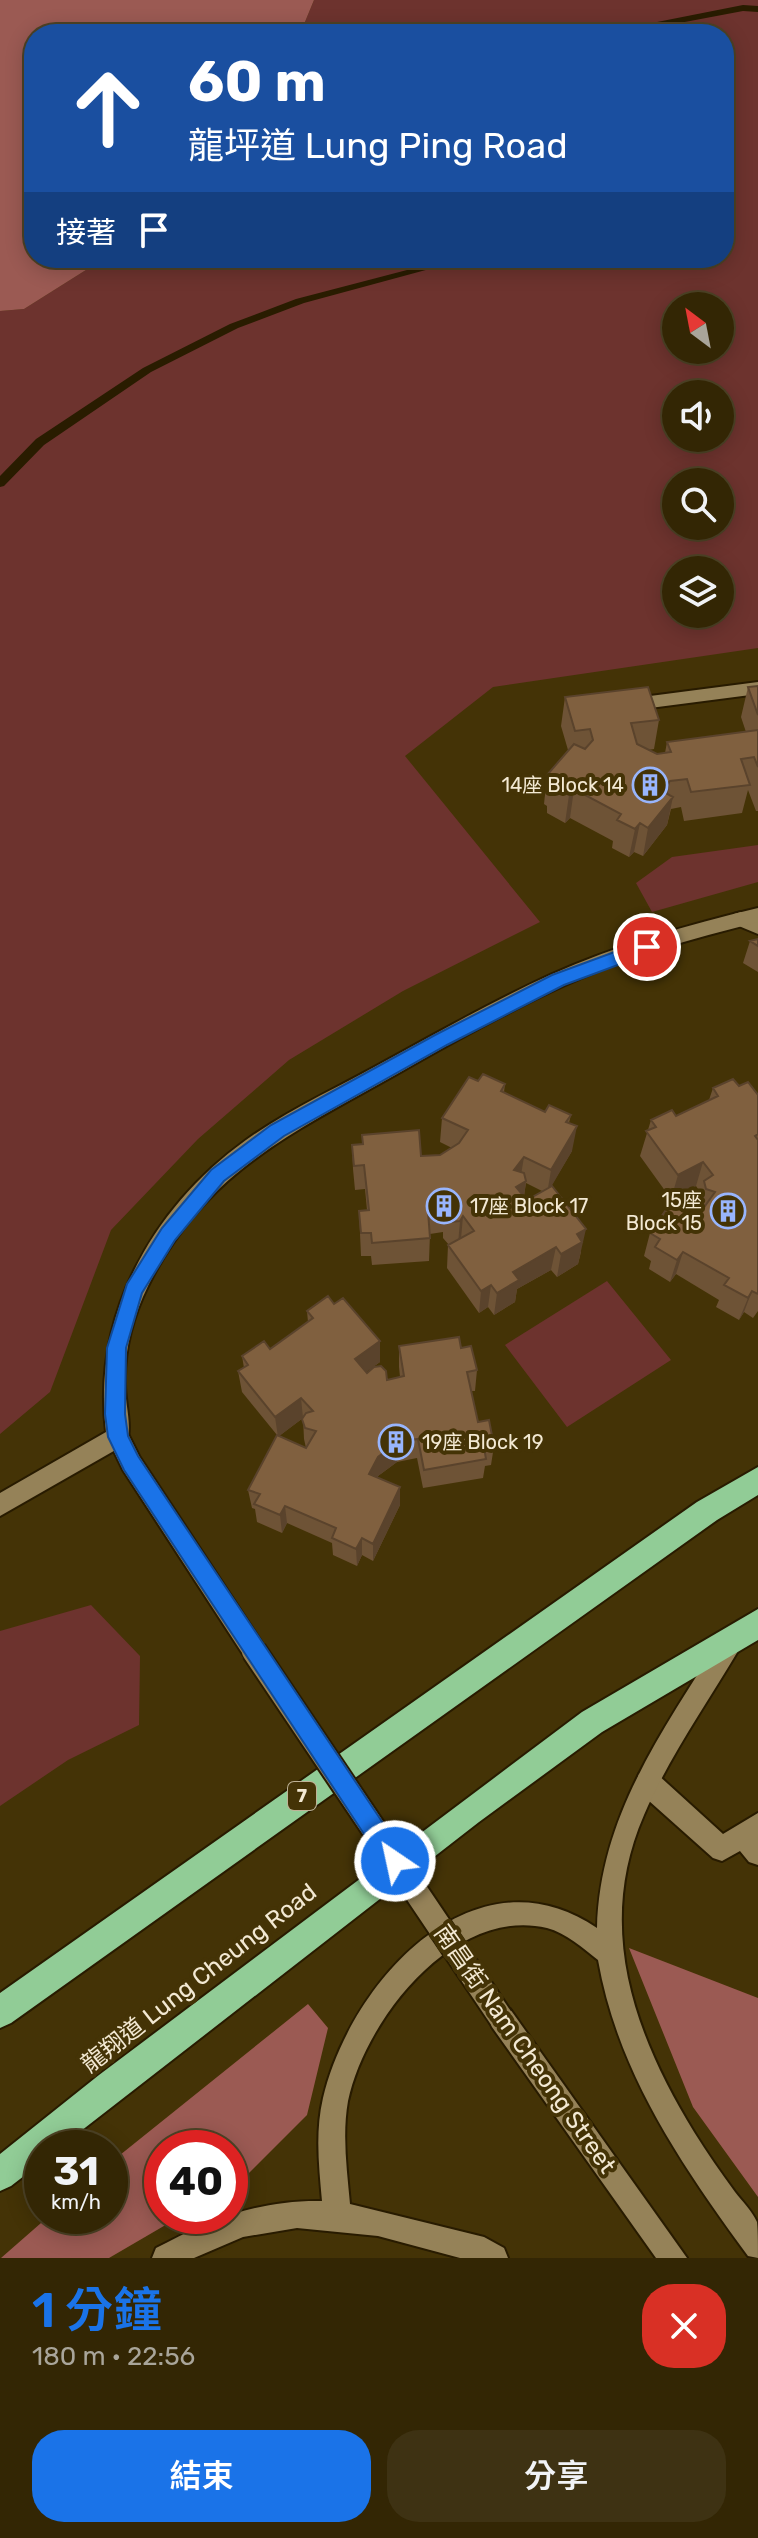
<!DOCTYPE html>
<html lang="zh-TW">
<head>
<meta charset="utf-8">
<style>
	:root { --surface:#332604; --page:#3e3213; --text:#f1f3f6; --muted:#a9a59a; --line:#4e4326; --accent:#1a73e8 }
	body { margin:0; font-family:Rubik,"Noto Sans TC",sans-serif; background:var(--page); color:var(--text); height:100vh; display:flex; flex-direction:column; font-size:30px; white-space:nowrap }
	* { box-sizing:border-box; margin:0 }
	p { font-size:26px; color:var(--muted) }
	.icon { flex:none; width:44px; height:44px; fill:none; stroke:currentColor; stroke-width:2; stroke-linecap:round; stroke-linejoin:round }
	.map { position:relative; height:2258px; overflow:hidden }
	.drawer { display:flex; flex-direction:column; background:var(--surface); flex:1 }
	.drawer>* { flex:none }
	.top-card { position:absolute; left:24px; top:24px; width:710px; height:244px; border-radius:32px; box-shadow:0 4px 20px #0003,0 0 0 2px var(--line); background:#1a4fa0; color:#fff; overflow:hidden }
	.needle { width:52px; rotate:328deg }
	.buttons { position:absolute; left:662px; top:292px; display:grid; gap:16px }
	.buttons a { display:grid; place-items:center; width:72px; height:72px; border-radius:50%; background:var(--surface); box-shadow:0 4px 20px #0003,0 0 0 2px var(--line); font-size:40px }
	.speed { position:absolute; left:24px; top:2130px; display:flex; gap:16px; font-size:40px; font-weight:700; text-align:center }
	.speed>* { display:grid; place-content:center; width:104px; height:104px; border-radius:50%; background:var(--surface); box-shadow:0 4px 20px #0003,0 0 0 2px var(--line); line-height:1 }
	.speed small { font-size:20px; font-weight:400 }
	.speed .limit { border:12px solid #d22; background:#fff; color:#111 }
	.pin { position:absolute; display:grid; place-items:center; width:68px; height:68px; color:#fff; margin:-34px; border:4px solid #fff; border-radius:50%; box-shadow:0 2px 8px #0007 }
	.me { position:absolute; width:88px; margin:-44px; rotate:326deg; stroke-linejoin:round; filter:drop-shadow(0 0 6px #0008) }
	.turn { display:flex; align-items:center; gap:28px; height:168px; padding:0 32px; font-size:36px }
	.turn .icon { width:104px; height:104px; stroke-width:2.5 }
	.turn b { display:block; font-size:56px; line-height:68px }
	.then { display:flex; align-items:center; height:76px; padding:0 32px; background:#0003; gap:16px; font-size:30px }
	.round { display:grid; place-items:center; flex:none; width:84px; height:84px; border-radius:32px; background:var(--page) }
	.headline { display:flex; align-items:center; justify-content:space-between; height:136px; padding:0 32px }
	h1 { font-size:48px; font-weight:600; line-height:60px; color:var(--accent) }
	.action { display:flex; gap:16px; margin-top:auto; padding:16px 32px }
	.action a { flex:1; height:92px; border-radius:32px; background:var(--accent); color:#fff; font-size:32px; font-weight:600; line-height:92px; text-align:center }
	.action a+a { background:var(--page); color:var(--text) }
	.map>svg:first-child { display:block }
	.green { fill:#6d332e; fill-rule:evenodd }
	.forest { fill:#9b5a53 }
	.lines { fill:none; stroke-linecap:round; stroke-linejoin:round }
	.stream { fill:#291c00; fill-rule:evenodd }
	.lane-casing { stroke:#281b00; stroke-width:4 }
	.street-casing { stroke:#281b00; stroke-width:4 }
	.secondary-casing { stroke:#281b00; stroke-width:4 }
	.highway-casing { stroke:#281b00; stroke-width:4 }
	.lane { fill:#958258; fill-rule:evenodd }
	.street { fill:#958258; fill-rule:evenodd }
	.secondary { fill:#958258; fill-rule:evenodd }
	.highway { fill:#91cc96; fill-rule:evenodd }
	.secondary-bridge-casing { stroke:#281b00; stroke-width:28; stroke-linecap:butt }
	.secondary-bridge { stroke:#958258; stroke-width:24 }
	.wall { fill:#6e5336; fill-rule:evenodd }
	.shaded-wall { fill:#5a432c }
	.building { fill:#80603f; stroke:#5a432c; stroke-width:2 }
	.route { fill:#1a73e8; stroke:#114b97; stroke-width:2 }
	.labels { text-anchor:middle; stroke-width:8; stroke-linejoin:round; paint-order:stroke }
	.shield { fill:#443306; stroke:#beb296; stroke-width:2 }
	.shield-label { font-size:18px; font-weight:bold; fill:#f3e9d3 }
	.poi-label { font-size:20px; fill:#f3e9d3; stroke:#443306; text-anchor:end }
	.near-street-label { font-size:24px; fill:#f3e9d3; stroke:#443306 }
</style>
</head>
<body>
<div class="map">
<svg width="758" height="2258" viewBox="0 0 758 2258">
	<rect width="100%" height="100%" fill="#443306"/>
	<path class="green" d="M314 0H758V648L493 687 405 756 540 922 403 991 289 1060 198 1139 111 1230 50 1392 0 1434V311L24 309 105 258H724V34H300ZM676 306H720V350H676ZM676 394H720V438H676ZM676 482H720V526H676ZM676 570H720V614H676Z
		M758 845V882L652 912 636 883 672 857Z
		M607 1281 671 1360 567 1427 505 1345Z
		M91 1605 140 1656 139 1725 68 1760 0 1806V1631Z"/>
	<path class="forest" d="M0 0H314L300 34H34V258H105L24 309 0 311Z
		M629 1948 758 1998V2197L693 2107Z
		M308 2004 328 2028 307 2115 240 2182 230 2187V2148H162V2216H181L109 2258H1L49 2216H110V2163Z"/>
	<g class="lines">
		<path class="stream" d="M743 5 758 6V12L743 11 653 28 645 34H635L647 24Z
			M453 258H470L304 303 238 328 151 372 44 445 4 486 0 487V476L36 439 143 368 230 324 296 299Z"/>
		<g class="lane-casing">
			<path id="lane" d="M758 682V694L627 711 618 705 627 699Z
				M741 912 758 919V934L734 924 732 919 734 914Z
				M648 1771 657 1774 723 1834 758 1813V1865L749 1862 740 1851 722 1861 713 1858 639 1792 636 1783 639 1774Z"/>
		</g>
		<g class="street-casing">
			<path id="street" d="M758 908V922C692 939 625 957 563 986 506 1012 451 1043 397 1074 294 1132 203 1173 148 1286 133 1316 124 1351 125 1385 125 1403 133 1428 126 1444L0 1516V1493L106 1432C92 1315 152 1208 246 1140 291 1108 341 1086 389 1059 442 1030 495 1000 550 975 617 945 687 925 758 908Z"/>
		</g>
		<g class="secondary-casing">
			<path id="secondary" d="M118 1427 126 1430 139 1456 262 1643 266 1651 262 1659 254 1663 246 1659 123 1470 107 1437 110 1430Z
				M730 1631 738 1635 742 1643 738 1651C706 1705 669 1757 644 1815 595 1927 634 2034 694 2132 707 2153 721 2173 735 2192 742 2201 752 2211 757 2222 758 2231 758 2248 758 2258L748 2256C681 2164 618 2073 598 1960 583 1948 566 1933 547 1928 454 1906 365 2020 348 2101 342 2135 347 2170 350 2204L484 2237 504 2248 508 2258H460L378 2236 297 2228 243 2237 194 2258H152L156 2248 168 2242C219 2216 264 2200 322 2201 319 2167 315 2132 323 2098 350 1983 474 1844 597 1928 600 1813 665 1729 722 1635Z
				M501 2005 510 2009 687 2258H656L492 2027 488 2018 492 2009Z"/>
		</g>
		<g class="highway-casing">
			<path id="highway" d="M758 1467V1495L717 1520 11 2023 0 2028V1993L697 1502Z
				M758 1609V1640L602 1732 479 1822 59 2148H42V2162L11 2186 0 2191V2154L99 2075 582 1712Z"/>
		</g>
		<use href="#lane" class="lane"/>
		<use href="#street" class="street"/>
		<use href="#secondary" class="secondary"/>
		<use href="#highway" class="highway"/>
		<g class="secondary-bridge-casing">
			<path id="secondary-bridge" d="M254 1651 501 2018"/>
		</g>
		<use href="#secondary-bridge" class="secondary-bridge"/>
	</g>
	<path class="wall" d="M758 686V811H756L748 790 742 813 684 821 681 807 671 809 667 825 643 856 634 852 629 857 612 848 613 841 570 818 565 823 547 813V806L544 804 547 775 568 750 561 726 565 697 659 720 654 749 648 750 657 754 665 753 667 742 746 732 741 717 748 687Z
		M758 939V972L743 963 750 941Z
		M478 1081 505 1084 504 1092 545 1112 571 1115 569 1123 572 1151 551 1186 581 1252 578 1264 557 1277 551 1270 517 1289 515 1302 494 1315 488 1307 479 1313 447 1268 448 1245H450H449L443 1238V1232L430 1234 429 1261 372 1265 371 1256H361L359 1211 367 1210 365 1189 355 1190 353 1169 352 1145 421 1156 440 1155 452 1148 440 1142 442 1118ZM526 1183 542 1191 527 1200 524 1196Z
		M739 1086 758 1095V1311L753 1318 744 1312 739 1320 716 1307 719 1300 676 1274 670 1282 649 1269 651 1261 644 1256 650 1233 674 1197 671 1199 640 1156 651 1120 676 1116 709 1100 713 1088ZM696 1186 700 1192 697 1201 683 1193Z
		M307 1311 380 1362 366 1372 387 1380 400 1377 399 1367V1346L461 1348 477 1370 475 1391H471L478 1422 494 1446 491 1465 485 1466 483 1478 423 1488 417 1458 397 1462 378 1476 377 1478 400 1505 373 1561 362 1555 357 1566 333 1555 332 1543 287 1523 282 1533 257 1522 255 1509 252 1508 248 1490 277 1435 242 1392 238 1371 244 1368 242 1356 270 1349 308 1322ZM303 1418 304 1439 306 1448 279 1436Z"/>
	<path class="shaded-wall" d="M670 781 665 807 673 797 667 825 643 856 648 828 662 791Z
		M574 789 570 818 565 823 569 795Z
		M640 823 634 852 629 857 635 829Z
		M577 1126 572 1151 547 1194 551 1170Z
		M524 1157 520 1181 514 1170Z
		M703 1162 696 1186 671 1199 678 1175Z
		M526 1181 523 1205 516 1187Z
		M463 1216 461 1239 458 1244 460 1221Z
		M586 1229 578 1264 557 1277 561 1254 577 1234Z
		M556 1247 551 1270 517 1289 515 1302 494 1315 497 1293 513 1272Z
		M683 1252 676 1274 670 1282 677 1260Z
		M491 1285 488 1307 479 1313 481 1291Z
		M752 1291 744 1312 739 1320 748 1298Z
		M380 1341V1362L355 1380V1359Z
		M301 1398 303 1418 278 1437 275 1417Z
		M398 1442 397 1462 378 1476 369 1493V1474L378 1457Z
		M400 1487V1505L373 1561V1544Z
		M285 1506 287 1523 282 1533 280 1515Z
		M362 1538V1555L357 1566 356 1549Z"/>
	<path class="building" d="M758 686V715L748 687Z
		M648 687 659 720 631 723 637 744 657 754 671 752 667 742 758 730V767L754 757 741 759 750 785 691 792 687 779 670 781 662 791 673 797 648 828 640 823 635 829 617 820 621 814 574 789 569 795 550 785 554 779 547 775 574 744 585 749 593 740 590 729 575 731 565 697Z
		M758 939V946L750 941Z
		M483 1074 505 1084 501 1091 545 1112 549 1105 571 1115 566 1122 577 1126 551 1170 524 1157 514 1170 524 1173 526 1181 516 1187 527 1200 552 1186 586 1229 577 1234 582 1242 561 1254 556 1247 513 1272 519 1280 497 1293 491 1285 481 1291 448 1245 474 1231 463 1216 460 1221 450 1222 444 1215 445 1209 428 1211 430 1238 372 1243 371 1233H361L359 1211 369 1210 364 1165 354 1166 352 1145 363 1144 362 1135 419 1130 421 1156 440 1155 459 1143 468 1130 442 1118 469 1077 478 1081Z
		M733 1079 739 1086 748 1082 758 1095V1134L755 1136 758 1140V1294L752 1291 748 1298 724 1285 729 1278 683 1252 677 1260 655 1247 660 1239 650 1233 679 1191 705 1206 715 1192 706 1189 704 1181 713 1175 703 1162 678 1175 646 1131 656 1127 651 1120 672 1110 676 1116 718 1096 713 1088Z
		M328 1296 334 1304 343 1298 380 1341 355 1359 367 1373 374 1367 381 1366 386 1371 387 1380 404 1376 399 1346 459 1337 461 1348 471 1346 477 1370 467 1372 478 1422 489 1420 494 1446 484 1447 486 1459 424 1470 418 1439 398 1442 378 1457 369 1474 400 1487 373 1544 362 1538 356 1549 332 1538 336 1528 285 1506 280 1515 254 1504 260 1494 248 1490 277 1435 306 1448 316 1431 305 1428 302 1419 306 1413 313 1411 301 1398 275 1417 238 1371 248 1365 242 1356 264 1341 270 1349 313 1318 307 1311Z"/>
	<path class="route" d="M647 940 653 942 655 947 653 952 564 985 447 1045 284 1136 224 1181 175 1240 142 1293 126 1348 125 1414 128 1436 138 1456 403 1853 406 1861 403 1869 395 1872 387 1869 124 1470 108 1437 105 1414 107 1348 127 1284 162 1228 211 1170 271 1125 435 1035 552 975Z"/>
	<defs>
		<g id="building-ring" transform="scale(1.8)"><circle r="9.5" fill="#443306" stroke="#98b5fd" stroke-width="1.5"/><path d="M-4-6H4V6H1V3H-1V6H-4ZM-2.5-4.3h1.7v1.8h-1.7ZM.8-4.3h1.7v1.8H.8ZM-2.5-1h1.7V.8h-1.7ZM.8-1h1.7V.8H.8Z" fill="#98b5fd"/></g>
	</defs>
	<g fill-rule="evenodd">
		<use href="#building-ring" x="650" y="785"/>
		<use href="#building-ring" x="444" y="1206"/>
		<use href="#building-ring" x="728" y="1211"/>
		<use href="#building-ring" x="396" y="1442"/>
	</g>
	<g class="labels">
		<rect class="shield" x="288" y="1782" width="28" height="28" rx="6"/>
		<g class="shield-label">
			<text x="302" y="1802">7</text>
		</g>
		<g class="poi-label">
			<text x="624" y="792">14座 Block 14</text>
			<text x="702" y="1207">15座<tspan x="702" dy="23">Block 15</tspan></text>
			<text x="470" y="1213" text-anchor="start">17座 Block 17</text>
			<text x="422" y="1449" text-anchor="start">19座 Block 19</text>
		</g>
		<g class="near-street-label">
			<text transform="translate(199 1978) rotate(-38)" y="8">龍翔道 Lung Cheung Road</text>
			<text transform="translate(525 2049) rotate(55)" y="8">南昌街 Nam Cheong Street</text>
		</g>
	</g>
</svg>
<div class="buttons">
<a><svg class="needle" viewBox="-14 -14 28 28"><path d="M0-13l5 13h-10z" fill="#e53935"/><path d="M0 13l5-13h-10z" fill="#a9a59a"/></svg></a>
<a><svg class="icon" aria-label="sound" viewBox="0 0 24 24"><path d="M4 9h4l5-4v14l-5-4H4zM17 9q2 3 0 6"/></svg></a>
<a><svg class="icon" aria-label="search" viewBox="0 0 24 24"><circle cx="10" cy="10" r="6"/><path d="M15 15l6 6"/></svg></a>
<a><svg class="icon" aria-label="layers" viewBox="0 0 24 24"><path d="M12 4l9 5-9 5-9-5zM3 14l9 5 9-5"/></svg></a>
</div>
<div class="speed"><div>31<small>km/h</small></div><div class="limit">40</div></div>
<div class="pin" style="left:647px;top:947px;background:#d93025"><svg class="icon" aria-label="arrive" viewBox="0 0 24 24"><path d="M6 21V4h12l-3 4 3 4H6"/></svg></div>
<svg class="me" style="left:395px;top:1861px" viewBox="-20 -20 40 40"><circle r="17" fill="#1a73e8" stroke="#fff" stroke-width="3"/><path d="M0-11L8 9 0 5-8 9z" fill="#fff"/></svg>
<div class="top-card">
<div class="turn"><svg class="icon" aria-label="ahead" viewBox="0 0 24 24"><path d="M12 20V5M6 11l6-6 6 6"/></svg><div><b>60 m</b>龍坪道 Lung Ping Road</div></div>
<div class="then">接著<svg class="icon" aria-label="arrive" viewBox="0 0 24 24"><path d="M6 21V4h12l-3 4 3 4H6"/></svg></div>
</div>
</div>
<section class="drawer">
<div class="headline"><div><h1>1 分鐘</h1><p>180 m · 22:56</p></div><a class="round" style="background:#d93025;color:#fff"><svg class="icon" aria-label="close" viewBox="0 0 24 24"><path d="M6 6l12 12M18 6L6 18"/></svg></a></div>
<div class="action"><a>結束</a><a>分享</a></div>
</section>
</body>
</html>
